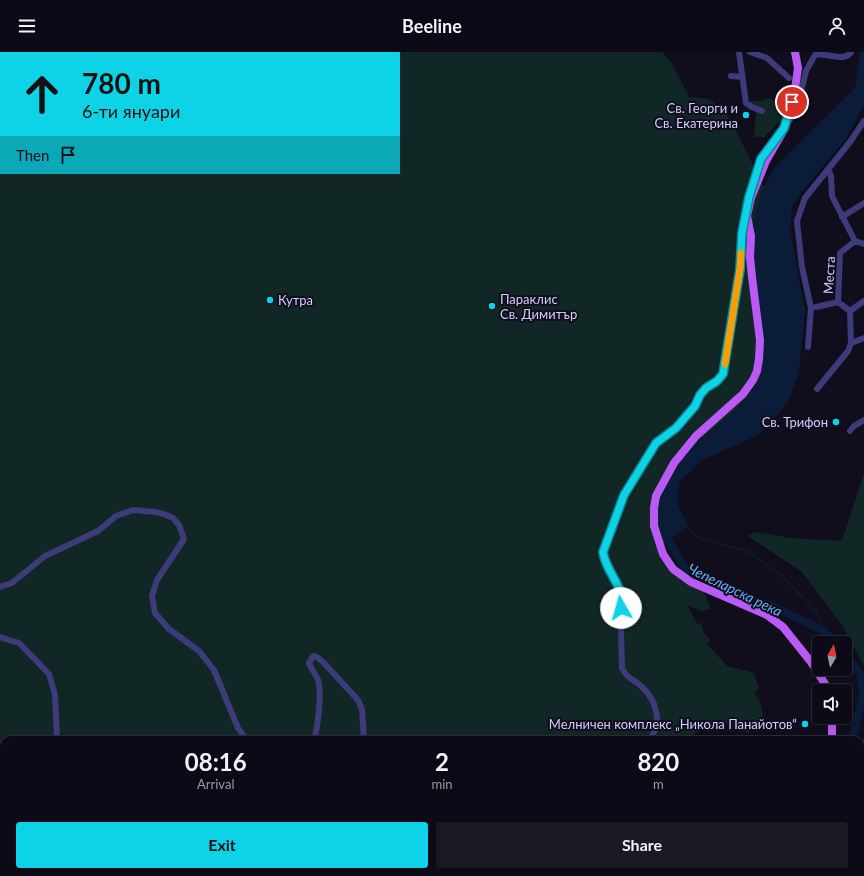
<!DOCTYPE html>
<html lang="en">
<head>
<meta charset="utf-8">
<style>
	:root { --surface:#0c0a16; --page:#1a1823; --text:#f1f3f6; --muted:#9a9aa1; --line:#2c2b35; --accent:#0ed3e7 }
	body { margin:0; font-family:Lato,sans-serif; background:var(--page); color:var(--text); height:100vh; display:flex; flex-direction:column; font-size:15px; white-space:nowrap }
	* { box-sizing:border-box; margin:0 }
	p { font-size:13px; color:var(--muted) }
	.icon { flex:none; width:22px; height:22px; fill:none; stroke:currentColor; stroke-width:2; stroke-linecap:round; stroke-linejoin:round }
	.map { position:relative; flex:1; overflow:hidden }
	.sheet { position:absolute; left:0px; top:684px; width:864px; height:140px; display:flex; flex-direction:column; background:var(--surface); border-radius:12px 12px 0 0; box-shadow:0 2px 6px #0003,0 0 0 1px var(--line) }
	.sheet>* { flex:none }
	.top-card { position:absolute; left:0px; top:0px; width:400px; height:122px; box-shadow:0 2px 6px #0003,0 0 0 1px var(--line); background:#0ed3e7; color:#111; overflow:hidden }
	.needle { width:26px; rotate:9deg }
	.buttons { position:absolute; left:812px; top:584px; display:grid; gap:8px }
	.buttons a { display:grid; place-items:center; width:40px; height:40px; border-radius:4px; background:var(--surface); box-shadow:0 2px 6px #0003,0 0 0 1px var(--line); font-size:20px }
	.pin { position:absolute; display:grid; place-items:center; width:34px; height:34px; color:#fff; margin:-17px; border:2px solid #fff; border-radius:50%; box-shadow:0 1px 4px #0007 }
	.me { position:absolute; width:44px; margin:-22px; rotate:353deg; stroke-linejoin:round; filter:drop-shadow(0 0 3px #0008) }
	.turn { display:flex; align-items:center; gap:14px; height:84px; padding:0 16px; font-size:18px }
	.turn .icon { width:52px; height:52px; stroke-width:2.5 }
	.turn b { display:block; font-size:28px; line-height:34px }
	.then { display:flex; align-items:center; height:38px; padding:0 16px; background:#0003; gap:8px; font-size:15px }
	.eta { display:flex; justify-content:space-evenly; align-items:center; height:68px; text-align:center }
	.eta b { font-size:24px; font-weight:700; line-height:28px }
	.primary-button { display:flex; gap:8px; margin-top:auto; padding:8px 16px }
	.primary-button a { flex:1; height:46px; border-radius:4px; background:var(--accent); color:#111; font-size:16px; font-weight:700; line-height:46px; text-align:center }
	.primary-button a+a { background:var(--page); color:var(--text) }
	header { display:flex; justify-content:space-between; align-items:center; height:52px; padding:0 16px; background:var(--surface); font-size:18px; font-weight:700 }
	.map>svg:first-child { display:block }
	.green { fill:#112726; fill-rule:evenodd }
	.water { fill:#0b1c38 }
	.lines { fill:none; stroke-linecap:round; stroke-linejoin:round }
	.stream { stroke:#0b1c38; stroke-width:1.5 }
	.river { stroke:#0b1c38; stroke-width:8 }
	.minor { stroke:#3d3b7a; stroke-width:6 }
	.major { stroke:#ba5af5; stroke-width:8 }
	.route-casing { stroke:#098996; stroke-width:10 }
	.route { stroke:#0ed3e7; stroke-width:7 }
	.slow { stroke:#f59e0b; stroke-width:7 }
	.poi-dot { fill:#0ed3e7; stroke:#100d1d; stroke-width:1.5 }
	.labels { text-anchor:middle; stroke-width:4; stroke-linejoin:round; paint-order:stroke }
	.poi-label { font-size:13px; fill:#d2cdfc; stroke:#100d1d; text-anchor:end }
	.street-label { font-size:13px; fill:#d2cdfc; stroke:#100d1d }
	.water-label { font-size:14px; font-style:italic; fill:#61b2f6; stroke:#100d1d }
</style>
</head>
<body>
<header><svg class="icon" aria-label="menu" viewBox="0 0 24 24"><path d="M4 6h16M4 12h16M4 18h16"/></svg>Beeline<svg class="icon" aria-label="person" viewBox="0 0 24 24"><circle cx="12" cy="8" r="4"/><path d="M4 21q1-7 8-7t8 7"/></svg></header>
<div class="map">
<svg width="864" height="824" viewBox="0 0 864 824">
	<rect width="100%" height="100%" fill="#100d1d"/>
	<path class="green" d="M0 0H662L671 10 689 45 709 47 727 61 764 135 754 168 752 206 765 292 760 327 734 360 687 398 659 475 665 490 657 492 665 510 703 538 711 557 702 559 687 553 698 573 701 570 704 581 710 588 707 591 708 593 727 614 754 621 759 636 755 641 761 653 763 664 749 681 741 679 719 667 712 673 692 683 690 688H4V820H711L714 824H0ZM1 1H399V121H1Z
		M768 46 780 50 781 68 764 85H754L756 60 749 52 750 49H762Z
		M864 421V614L842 573 802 520 748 484 755 480 791 486 842 489Z
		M864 683V824H734L737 820H860V698Z"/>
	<path class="water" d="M860 0H864V53L845 88 804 137 792 155 790 178 805 258 799 320 789 349 760 382 701 409 679 430 677 450 688 474 665 490 659 475V442L668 423 687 398 734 360 760 327 765 292 752 206 754 168 764 135 774 116 794 96 855 36Z"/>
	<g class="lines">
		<path class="stream" d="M686 474 699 486 747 499 782 524 816 560 824 579"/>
		<path class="river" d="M666 477 670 492 686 517 740 543 770 553 824 579 835 591
			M845 601 861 623 863 643 852 688
			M752 820 755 824"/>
		<path class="minor" d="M739 0 746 51 752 55 762 59
			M750 0 767 6 789 26
			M731 24 742 25
			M790 68 797 57 806 19 815 3C826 0 845 11 851 0
			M828 117 831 124 832 144 855 189 864 192
			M751 137 761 107 774 90
			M842 165 864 151
			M816 255 838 250
			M850 259 838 250 840 201 855 189
			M851 291 864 286
			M808 295 811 256 802 215 797 169 805 146 850 90 864 69
			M817 337 848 299 851 291 850 259 864 249
			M850 379 854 374 864 368
			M0 535 12 531 45 504 98 479 116 464 133 458 155 460 164 462 173 466 179 473 184 487 157 528 152 544 155 561 169 577 199 599 214 618 238 676 247 688
			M0 585 19 591 49 622 55 643 57 688
			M314 688C318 673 322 642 318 628 316 622 311 617 309 611L313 604 317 605 323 610 358 648 362 657 364 688
			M649 688C664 671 656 647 640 633 632 626 628 628 622 616L620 541 604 508 603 500 625 443 656 391 676 376 695 353 700 343 706 336 717 329 723 322 740 217 742 181 746 164
			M445 820 446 824
			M593 820 595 824
			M716 820 720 824
			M52 824 53 820"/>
		<path class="major" d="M795 0 798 16 793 50 785 76 766 109 751 146 747 164 751 184 750 205 752 225 760 288 759 307 757 319 753 328 743 342 696 384 674 411 656 444 654 456V474L663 502 673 517 691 530 767 563 783 575 811 610 825 632 828 639
			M832 688V665
			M736 824V820"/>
	</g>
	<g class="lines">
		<g class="route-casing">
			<path id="route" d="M621 556C620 550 621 544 620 539 615 525 605 515 603 500L624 443 656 391 676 376 695 354 700 343 706 336 717 329 723 322 740 217 742 181 749 145 761 107 784 76 792 50"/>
		</g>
		<use href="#route" class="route"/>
		<path class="slow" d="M725 312 740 217 741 201"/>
	</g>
	<g class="poi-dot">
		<circle cx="746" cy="63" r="4"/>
		<circle cx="270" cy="248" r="4"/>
		<circle cx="492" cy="254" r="4"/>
		<circle cx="836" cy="370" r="4"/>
		<circle cx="805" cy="672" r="4"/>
	</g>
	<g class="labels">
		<g class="poi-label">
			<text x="738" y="61">Св. Георги и<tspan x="738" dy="15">Св. Екатерина</tspan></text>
			<text x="500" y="252" text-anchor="start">Параклис<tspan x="500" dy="15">Св. Димитър</tspan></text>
			<text x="278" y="253" text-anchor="start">Кутра</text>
			<text x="828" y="375">Св. Трифон</text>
			<text x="797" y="677">Мелничен комплекс „Никола Панайотов“</text>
		</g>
		<g class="street-label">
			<text transform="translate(829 223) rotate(-86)" y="5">Места</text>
		</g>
		<g class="water-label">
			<text transform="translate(735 538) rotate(26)" y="5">Чепеларска река</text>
		</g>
	</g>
</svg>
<div class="buttons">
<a><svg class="needle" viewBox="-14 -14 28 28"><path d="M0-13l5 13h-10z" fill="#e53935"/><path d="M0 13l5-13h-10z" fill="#9a9aa1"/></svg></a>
<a><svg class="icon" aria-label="sound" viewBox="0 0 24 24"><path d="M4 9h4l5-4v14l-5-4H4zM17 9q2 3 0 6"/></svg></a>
</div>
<div class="pin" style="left:792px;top:50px;background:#d93025"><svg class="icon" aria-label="arrive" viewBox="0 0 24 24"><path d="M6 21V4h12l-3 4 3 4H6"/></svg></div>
<svg class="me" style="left:621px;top:556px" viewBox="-20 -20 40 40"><circle r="19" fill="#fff"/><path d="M0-13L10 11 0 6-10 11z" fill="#0ed3e7"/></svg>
<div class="top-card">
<div class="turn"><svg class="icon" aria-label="ahead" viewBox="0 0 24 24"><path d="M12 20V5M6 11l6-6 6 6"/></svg><div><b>780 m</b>6-ти януари</div></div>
<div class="then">Then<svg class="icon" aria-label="arrive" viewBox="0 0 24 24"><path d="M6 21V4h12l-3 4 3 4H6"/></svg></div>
</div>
<section class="sheet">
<div class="eta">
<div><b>08:16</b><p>Arrival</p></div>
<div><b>2</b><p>min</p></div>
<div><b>820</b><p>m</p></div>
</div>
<div class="primary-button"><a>Exit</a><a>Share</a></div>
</section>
</div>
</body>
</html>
